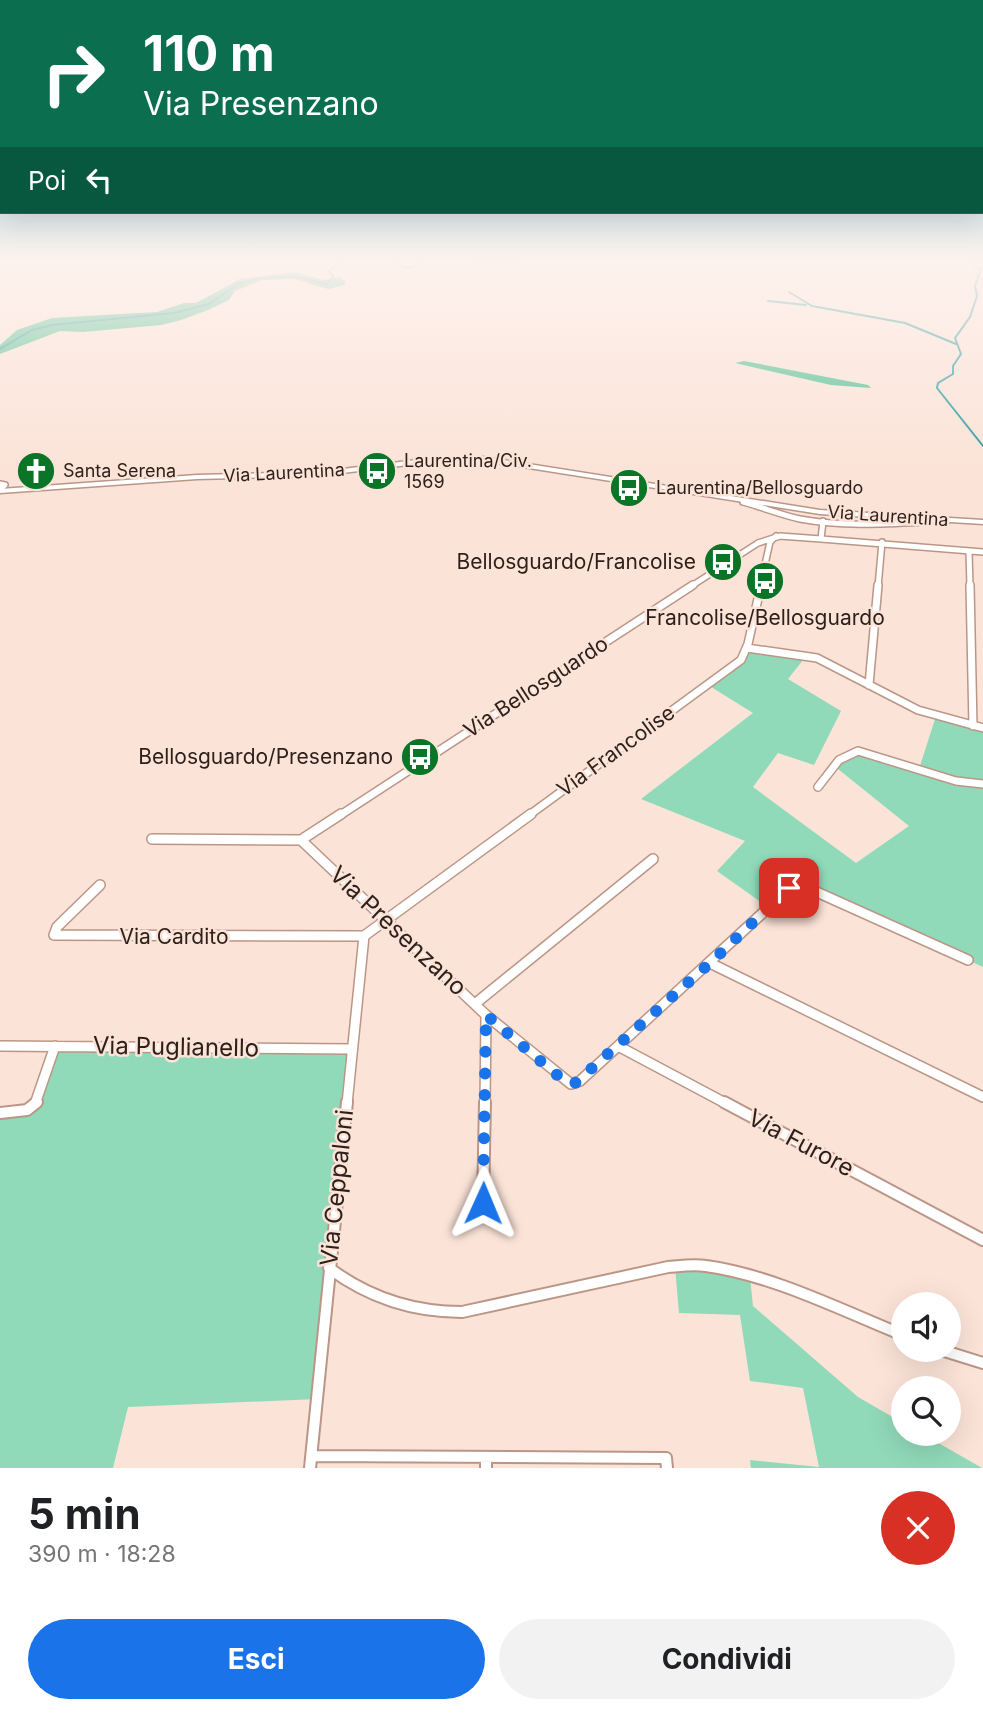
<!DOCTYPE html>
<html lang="it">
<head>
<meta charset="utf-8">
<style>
	:root { --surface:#fff; --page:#f2f2f2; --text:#202124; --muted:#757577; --accent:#1a73e8 }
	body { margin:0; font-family:Inter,sans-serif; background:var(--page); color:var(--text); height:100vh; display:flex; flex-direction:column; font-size:26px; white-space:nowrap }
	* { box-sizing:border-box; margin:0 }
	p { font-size:23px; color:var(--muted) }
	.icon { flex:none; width:38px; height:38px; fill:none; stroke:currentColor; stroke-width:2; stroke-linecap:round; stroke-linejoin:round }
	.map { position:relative; height:1468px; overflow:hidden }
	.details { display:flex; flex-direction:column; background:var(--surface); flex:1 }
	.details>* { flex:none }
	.guide { position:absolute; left:0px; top:0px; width:984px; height:214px; box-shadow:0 7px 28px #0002; background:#0b6e4f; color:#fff; overflow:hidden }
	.controls { position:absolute; left:891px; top:1292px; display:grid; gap:14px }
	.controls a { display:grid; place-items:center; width:70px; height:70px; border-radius:50%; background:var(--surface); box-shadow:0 7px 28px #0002; font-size:35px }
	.pin { position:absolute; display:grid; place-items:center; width:60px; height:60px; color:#fff; margin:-30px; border-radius:14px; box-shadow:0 4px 10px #0006 }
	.me { position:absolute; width:77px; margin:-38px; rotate:1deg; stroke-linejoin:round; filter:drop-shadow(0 0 5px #0008) }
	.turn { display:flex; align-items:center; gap:24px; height:147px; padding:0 28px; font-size:32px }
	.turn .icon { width:91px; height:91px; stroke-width:2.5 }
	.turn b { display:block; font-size:49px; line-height:60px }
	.then { display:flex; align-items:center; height:66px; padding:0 28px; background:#0003; gap:14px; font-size:26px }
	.round { display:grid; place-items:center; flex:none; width:74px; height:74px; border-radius:37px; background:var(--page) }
	.head { display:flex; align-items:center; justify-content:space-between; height:119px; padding:0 28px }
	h1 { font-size:42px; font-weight:700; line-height:52px }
	.button { display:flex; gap:14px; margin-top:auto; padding:14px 28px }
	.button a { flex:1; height:80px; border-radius:42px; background:var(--accent); color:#fff; font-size:28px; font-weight:700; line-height:80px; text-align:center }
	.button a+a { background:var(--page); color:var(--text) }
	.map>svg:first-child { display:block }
	.green { fill:#90dab9 }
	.forest { fill:#47be90 }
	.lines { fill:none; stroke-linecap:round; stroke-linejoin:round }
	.stream { stroke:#26979d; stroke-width:2 }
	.minor-far3-casing { stroke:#bb9686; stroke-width:8 }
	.minor-far2-casing { stroke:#bb9686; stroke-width:10 }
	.minor-far1-casing { stroke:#bb9686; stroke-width:12 }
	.minor-casing { stroke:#bb9686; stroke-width:14 }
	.secondary-casing { stroke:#bb9686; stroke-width:3 }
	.minor-far3 { stroke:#fff; stroke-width:5 }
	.minor-far2 { stroke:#fff; stroke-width:7 }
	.minor-far1 { stroke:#fff; stroke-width:9 }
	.minor { stroke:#fff; stroke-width:10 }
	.secondary { fill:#fff; fill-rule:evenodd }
	.route { stroke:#1a73e8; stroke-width:12; stroke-dasharray:0 21.6 }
	.labels { text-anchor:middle; stroke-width:5; stroke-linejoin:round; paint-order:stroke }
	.far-poi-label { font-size:18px; fill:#2d1f19; stroke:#fbe3d8; text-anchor:start }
	.far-street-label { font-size:18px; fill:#2d1f19; stroke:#fbe3d8 }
	.poi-label { font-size:21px; fill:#2d1f19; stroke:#fbe3d8; text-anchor:end }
	.street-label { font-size:21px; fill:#2d1f19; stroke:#fbe3d8 }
	.near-street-label { font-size:24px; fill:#2d1f19; stroke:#fbe3d8 }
</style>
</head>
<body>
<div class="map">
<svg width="983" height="1468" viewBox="0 0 983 1468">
	<rect width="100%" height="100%" fill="#fbe3d8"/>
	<path class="green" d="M747 648 807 655 788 679 841 711 814 765 778 753 753 787 856 863 909 826 833 765 853 751 919 769 936 716 983 728V967L810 889 797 886 768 907 717 871 745 841 641 799 753 713 708 685 742 659Z
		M55 1046 351 1049 317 1399 128 1407 113 1468H0V1112L27 1110 41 1096Z
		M675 1267 750 1277 753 1306 858 1397 903 1423V1433H921L982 1468H751L750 1460 819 1467 803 1388 750 1381 740 1315 679 1313Z"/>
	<path class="forest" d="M295 272 323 280 339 277 345 281V285L328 289 294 279 262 280 235 291 229 300 208 310 181 320 161 325 83 332 60 331 0 354V345L17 330 52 318 157 312 184 303H196L240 279Z
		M744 361 868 385 871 388 831 385 735 363Z"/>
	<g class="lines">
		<path class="stream" d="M392 263 408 268 424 263
			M476 263H517
			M971 263 980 270
			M983 263 975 286 977 296 970 317 955 338 961 354 953 366V374L938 383 937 388 983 446
			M789 292 812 306 905 323 956 344
			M768 301 806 305
			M0 349 32 330 52 325 174 313 209 304 238 284 256 279 292 276 327 284 333 277 329 271 340 263"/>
		<g class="minor-far3-casing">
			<path id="minor-far3" d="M0 484 5 485 0 490
				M743 502C762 507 781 515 800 519 848 528 898 523 947 521
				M821 539 983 552
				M969 551 970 587
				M690 587 758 543 780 536 821 539 823 521
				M760 587 770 542 776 536
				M878 587 882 542"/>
		</g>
		<g class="minor-far2-casing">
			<path id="minor-far2" d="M970 585 973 726
				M747 648 817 658 918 710 983 728
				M869 685 878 585
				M818 787 839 760 858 751 956 781 983 784
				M339 816 693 585
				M528 816 741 660 748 644 761 585"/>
		</g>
		<g class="minor-far1-casing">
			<path id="minor-far1" d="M152 839 301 840 341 814
				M301 840 486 1015 571 1084 580 1081 792 886 810 889 968 960
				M100 885 57 927 54 935 364 936
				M710 963 983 1097
				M476 1003 653 859
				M0 1046 351 1049
				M618 1046 727 1104
				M35 1104 55 1046
				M347 1104 364 936 531 814
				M485 1104 486 1015"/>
		</g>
		<g class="minor-casing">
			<path id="minor" d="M724 1102 983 1240
				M0 1113 27 1110 37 1102
				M483 1203 485 1102
				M329 1268C369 1298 412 1312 462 1312L668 1267C680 1266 694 1264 706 1266 772 1275 841 1310 903 1335
				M938 1349 983 1363
				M312 1456 666 1458 667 1468
				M486 1457V1468
				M310 1468 347 1102"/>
		</g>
		<g class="secondary-casing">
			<path id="secondary" d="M484 457 820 510 983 520V524L820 514 484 461 424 463 318 476 197 479 0 493V489L197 475 318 472 424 459Z"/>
		</g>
		<use href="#minor-far3" class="minor-far3"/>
		<use href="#minor-far2" class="minor-far2"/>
		<use href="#minor-far1" class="minor-far1"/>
		<use href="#minor" class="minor"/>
		<use href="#secondary" class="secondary"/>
	</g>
	<linearGradient id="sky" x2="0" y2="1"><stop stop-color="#59bde1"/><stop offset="0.56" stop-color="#fdf2ed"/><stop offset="1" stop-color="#fdf2ed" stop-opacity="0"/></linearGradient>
	<rect width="983" height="468" fill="url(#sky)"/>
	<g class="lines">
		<path class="route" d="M483 1203 486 1015 563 1080 574 1084 710 963 789 888"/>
	</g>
	<defs>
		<g id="church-disc" transform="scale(2.0125)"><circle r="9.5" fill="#0b7527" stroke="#fbe3d8"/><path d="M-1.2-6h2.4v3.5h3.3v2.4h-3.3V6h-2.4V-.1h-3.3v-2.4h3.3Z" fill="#fff"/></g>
		<g id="bus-disc" transform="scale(2.0125)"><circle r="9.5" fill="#0b7527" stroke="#fbe3d8"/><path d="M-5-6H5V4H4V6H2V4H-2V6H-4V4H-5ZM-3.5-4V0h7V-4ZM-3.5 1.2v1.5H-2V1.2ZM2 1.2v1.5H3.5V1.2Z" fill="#fff"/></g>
	</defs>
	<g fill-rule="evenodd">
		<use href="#church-disc" x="36" y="471"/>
		<use href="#bus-disc" x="377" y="471"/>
		<use href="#bus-disc" x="629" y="488"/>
		<use href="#bus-disc" x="723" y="562"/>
		<use href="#bus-disc" x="765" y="581"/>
		<use href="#bus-disc" x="420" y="757"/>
	</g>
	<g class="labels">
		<g class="far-poi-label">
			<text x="404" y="467">Laurentina/Civ.<tspan x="404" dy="21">1569</tspan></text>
			<text x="63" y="477">Santa Serena</text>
			<text x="656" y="494">Laurentina/Bellosguardo</text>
		</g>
		<g class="far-street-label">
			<text transform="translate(284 473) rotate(-3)" y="6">Via Laurentina</text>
			<text transform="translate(888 516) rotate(4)" y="6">Via Laurentina</text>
		</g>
		<g class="poi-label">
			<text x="696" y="569">Bellosguardo/Francolise</text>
			<text x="765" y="625" text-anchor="middle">Francolise/Bellosguardo</text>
			<text x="393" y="764">Bellosguardo/Presenzano</text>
		</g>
		<g class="street-label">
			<text transform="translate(536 687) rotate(-33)" y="7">Via Bellosguardo</text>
			<text transform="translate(616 751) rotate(-36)" y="7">Via Francolise</text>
			<text x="174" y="944">Via Cardito</text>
		</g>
		<g class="near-street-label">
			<text transform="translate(398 931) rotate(43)" y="8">Via Presenzano</text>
			<text transform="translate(176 1047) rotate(1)" y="8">Via Puglianello</text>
			<text transform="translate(801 1143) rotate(28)" y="8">Via Furore</text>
			<text transform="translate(337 1188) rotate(-84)" y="8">Via Ceppaloni</text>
		</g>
	</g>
</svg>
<div class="controls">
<a><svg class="icon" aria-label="sound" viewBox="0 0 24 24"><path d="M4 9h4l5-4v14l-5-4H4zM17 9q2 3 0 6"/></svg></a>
<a><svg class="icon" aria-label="search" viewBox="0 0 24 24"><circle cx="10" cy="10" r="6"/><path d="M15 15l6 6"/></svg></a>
</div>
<div class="pin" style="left:789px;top:888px;background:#d93025"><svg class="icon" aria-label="arrive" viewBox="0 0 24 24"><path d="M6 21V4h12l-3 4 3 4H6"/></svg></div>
<svg class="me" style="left:483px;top:1203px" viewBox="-20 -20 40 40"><path d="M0-17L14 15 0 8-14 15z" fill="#1a73e8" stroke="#fff" stroke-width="4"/></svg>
<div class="guide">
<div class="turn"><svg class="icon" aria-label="right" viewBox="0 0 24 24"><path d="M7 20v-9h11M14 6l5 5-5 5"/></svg><div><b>110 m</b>Via Presenzano</div></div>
<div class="then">Poi<svg class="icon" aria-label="left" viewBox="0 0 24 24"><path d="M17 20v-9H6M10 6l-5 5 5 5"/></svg></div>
</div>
</div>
<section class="details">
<div class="head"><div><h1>5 min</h1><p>390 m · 18:28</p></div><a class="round" style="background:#d93025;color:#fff"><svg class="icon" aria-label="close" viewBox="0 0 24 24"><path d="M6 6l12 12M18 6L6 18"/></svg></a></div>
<div class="button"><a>Esci</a><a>Condividi</a></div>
</section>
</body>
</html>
